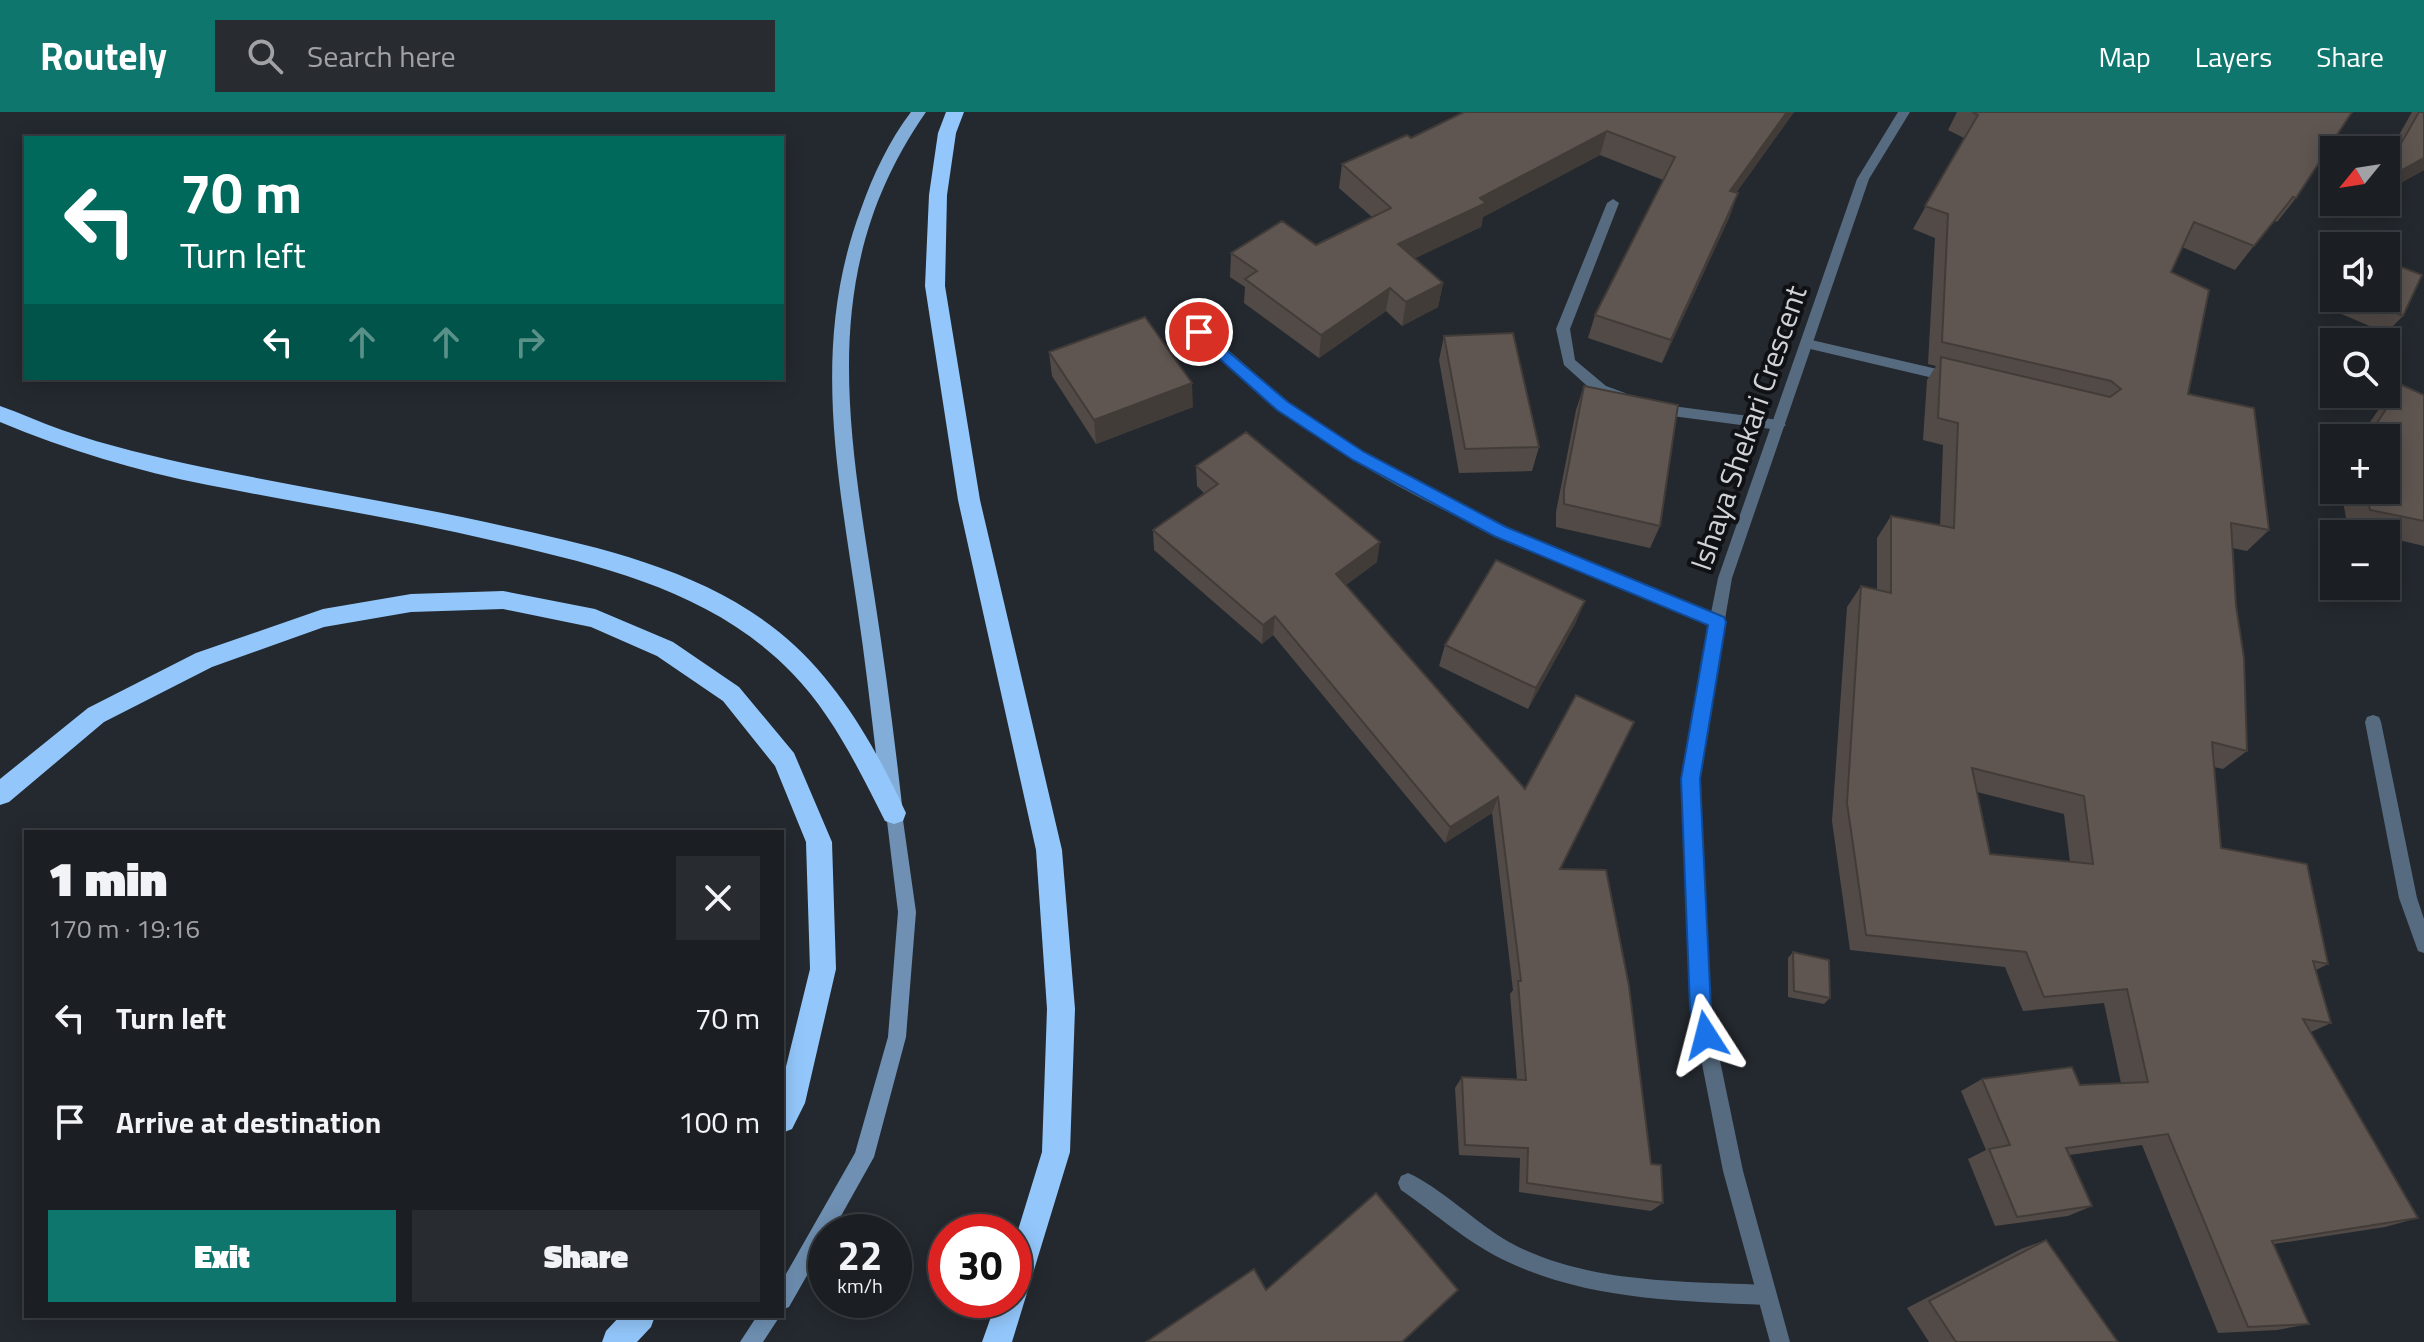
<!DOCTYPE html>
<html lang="en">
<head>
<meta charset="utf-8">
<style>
	:root { --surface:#1b1f23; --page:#282c30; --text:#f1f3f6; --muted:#a0a2a6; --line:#393d41; --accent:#0f766e }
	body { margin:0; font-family:"Titillium Web",sans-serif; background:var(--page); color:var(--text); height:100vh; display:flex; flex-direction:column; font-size:30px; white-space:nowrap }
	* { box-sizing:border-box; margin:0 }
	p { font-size:26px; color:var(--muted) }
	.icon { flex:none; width:44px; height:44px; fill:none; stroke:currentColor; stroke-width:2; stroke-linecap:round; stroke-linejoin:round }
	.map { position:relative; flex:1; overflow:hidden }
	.side { position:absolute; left:24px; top:718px; width:760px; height:488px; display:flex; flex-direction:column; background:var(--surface); border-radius:0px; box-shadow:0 4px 20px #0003,0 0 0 2px var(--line) }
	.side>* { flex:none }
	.guide { position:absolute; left:24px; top:24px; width:760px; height:244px; border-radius:0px; box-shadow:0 4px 20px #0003,0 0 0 2px var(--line); background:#00695c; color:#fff; overflow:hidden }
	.needle { width:52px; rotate:240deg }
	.buttons { position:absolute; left:2320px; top:24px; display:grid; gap:16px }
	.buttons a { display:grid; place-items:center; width:80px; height:80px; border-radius:0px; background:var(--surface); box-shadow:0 4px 20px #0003,0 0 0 2px var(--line); font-size:40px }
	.speed { position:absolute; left:808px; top:1102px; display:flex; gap:16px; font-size:40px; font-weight:700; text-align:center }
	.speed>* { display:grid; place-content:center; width:104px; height:104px; border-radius:50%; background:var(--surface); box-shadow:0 4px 20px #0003,0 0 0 2px var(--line); line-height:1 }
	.speed small { font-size:20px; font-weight:400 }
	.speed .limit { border:12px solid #d22; background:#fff; color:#111 }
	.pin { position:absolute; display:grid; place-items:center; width:68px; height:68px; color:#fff; margin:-34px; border:4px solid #fff; border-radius:50%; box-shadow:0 2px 8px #0007 }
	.me { position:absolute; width:88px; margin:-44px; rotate:351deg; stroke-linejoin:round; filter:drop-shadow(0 0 6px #0008) }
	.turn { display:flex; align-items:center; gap:28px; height:168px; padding:0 24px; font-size:36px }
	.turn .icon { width:104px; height:104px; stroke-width:2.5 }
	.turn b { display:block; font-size:56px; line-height:68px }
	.lanes { display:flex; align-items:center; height:76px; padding:0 24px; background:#0003; justify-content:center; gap:40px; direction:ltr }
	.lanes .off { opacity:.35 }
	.round { display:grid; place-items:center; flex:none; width:84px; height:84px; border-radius:0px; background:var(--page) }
	.head { display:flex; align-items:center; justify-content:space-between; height:136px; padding:0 24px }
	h1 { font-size:48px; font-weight:800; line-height:60px }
	.button { display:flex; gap:16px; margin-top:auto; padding:16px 24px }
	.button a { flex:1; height:92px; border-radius:0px; background:var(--accent); color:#fff; font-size:32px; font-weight:800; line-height:92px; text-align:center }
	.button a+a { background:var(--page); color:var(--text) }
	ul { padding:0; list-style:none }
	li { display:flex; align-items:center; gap:24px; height:104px; padding:0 24px }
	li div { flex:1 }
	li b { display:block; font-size:30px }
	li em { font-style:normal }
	header { display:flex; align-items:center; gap:48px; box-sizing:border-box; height:112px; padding:0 40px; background:var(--accent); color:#fff }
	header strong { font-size:38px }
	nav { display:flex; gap:44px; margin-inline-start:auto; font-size:28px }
	.search { width:560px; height:72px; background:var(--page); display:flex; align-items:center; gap:20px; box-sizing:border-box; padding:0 28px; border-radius:0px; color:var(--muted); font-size:30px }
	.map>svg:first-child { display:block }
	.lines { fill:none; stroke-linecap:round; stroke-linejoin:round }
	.lane { fill:#566b80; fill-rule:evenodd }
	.street { fill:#566b80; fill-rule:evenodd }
	.secondary { fill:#6f90b2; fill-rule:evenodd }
	.primary { fill:#82add8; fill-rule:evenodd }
	.highway { fill:#93c7fb; fill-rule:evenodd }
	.wall { fill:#524a46; fill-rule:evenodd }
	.shaded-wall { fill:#423c39 }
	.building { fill:#5f5651; stroke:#423c39; stroke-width:2; fill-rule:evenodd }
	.route { fill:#1a73e8; stroke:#114b97; stroke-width:2 }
	.labels { text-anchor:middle; stroke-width:8; stroke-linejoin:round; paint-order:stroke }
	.street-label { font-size:30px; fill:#cfd3d7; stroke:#0f1114 }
</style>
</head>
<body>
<header>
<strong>Routely</strong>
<div class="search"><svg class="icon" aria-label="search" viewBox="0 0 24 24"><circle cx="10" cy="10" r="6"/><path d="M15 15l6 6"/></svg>Search here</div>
<nav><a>Map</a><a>Layers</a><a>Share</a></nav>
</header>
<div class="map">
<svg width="2424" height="1230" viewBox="0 0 2424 1230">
	<rect width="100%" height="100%" fill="#24292f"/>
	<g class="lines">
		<path class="lane" d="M1613 87 1619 91 1570 217 1575 248 1606 274 1625 281 1627 285 1620 290 1596 282 1564 253 1556 217 1607 91Z
			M1807 227 1950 260 1957 265 1950 270 1802 235V229Z
			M1657 292 1779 308 1786 313 1779 318 1657 302 1650 297Z
			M1408 1061C1440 1075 1476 1111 1509 1130 1585 1172 1682 1169 1766 1173L1773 1176 1776 1183 1773 1190 1766 1193C1678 1189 1589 1188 1508 1150 1469 1132 1436 1102 1401 1078L1398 1071 1401 1064Z"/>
		<path class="street" d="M1898 0H1910L1869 67 1732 466 1698 667 1709 896 1743 1059 1790 1230H1770L1723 1059 1691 896 1682 667 1709 513C1551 447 1376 384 1246 269 1229 254 1207 239 1192 220L1194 217H1204L1288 290 1363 340 1505 416 1711 501 1718 466 1857 67Z
			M2373 603 2379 605 2381 610 2417 786 2424 807V841L2418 839 2399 786 2365 610 2367 605Z"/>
		<path class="secondary" d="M894 694 900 696 902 701 916 800 906 925 874 1045 832 1120H826V1130L789 1195 782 1198V1169L855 1041 888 925 898 800 886 701 888 696Z
			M757 1204H780L763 1230H740Z"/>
		<path class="primary" d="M911 0H926C818 155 847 308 874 482 885 552 894 622 902 693L899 699 892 702 885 699 882 693C874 626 867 560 857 493 837 357 811 231 861 97 873 63 889 29 911 0Z"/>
		<path class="highway" d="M946 0H964L956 21 947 83 945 174 980 388 1062 738 1075 897 1070 1040 1012 1230H982L997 1188H1014V1131L1042 1040 1047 897 1036 738 958 388 925 174 929 83 938 21Z
			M0 294C21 301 41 311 62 318 108 334 155 345 202 355 307 377 412 393 517 417 607 437 705 460 779 520 837 567 875 634 906 701L903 709 894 712 885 709C859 658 833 603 792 561 714 480 605 455 499 430 402 407 305 392 208 373 137 359 67 338 0 310Z
			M503 479 595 497 673 530 739 575 794 641 832 730 836 857 805 991 792 1017 782 1021V971L810 857 806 730 775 654 723 589 657 544 591 515 503 497 411 500 324 515 212 555 104 610 9 690 0 693V667L88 596 196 541 323 497 411 482Z
			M620 1204H655L651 1215 637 1230H602L606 1219Z"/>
	</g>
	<path class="wall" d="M1464 0H1794L1736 81H1738L1729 106 1662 251 1588 226 1595 203 1663 68 1600 43 1483 105 1481 115 1415 146 1443 171 1438 195 1402 214 1386 199 1319 246 1244 191 1245 175 1230 165 1231 141 1316 133 1372 105 1339 76 1342 52 1411 26Z
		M1957 0H2352L2296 86 2277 110 2274 108 2235 158 2182 135 2171 160 2188 282 2269 418 2247 439 2232 436 2247 639 2223 657 2214 655 2221 736 2328 852 2316 858 2331 911 2311 920 2418 1106 2385 1115 2274 1132 2309 1212 2277 1218 2218 1221 2142 1033 2069 1043 2092 1094 2068 1104 1995 1114 1968 1047 1986 1038 1961 979 1982 967 2080 973 2121 971 2104 891 2023 899 2005 855 1850 838 1832 709 1847 495 1861 474 1877 478V426L1891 404 1940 414 1943 333 1923 328 1927 268 1936 254 1928 252 1935 126 1913 117 1964 26 1948 18ZM1977 680 2064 702 2070 750 1990 742Z
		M2412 0H2424V58L2386 79V46Z
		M2334 162V186H2386L2403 204 2386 221 2318 192Z
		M1444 224 1539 335 1532 359 1459 361 1439 248Z
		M1049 240 1193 295 1096 332 1052 264Z
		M2402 273 2424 283V434L2386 425V422H2370L2348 417 2341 378H2386V326H2359L2381 294Z
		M1584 274 1660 414 1650 436 1556 415V400L1576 298Z
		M1196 354 1377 450 1346 473 1560 757 1663 1091 1651 1099 1519 1080 1520 1046 1459 1043 1455 976 1462 965 1517 967 1510 882 1513 878 1492 701 1445 731 1273 523 1262 532 1154 438 1153 418 1204 381 1197 374Z
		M1576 510 1528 597 1439 554 1445 533Z
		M1793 840 1830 886 1824 892 1788 885V846Z
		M2046 1128 2118 1230H1929L1907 1196 2021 1137Z"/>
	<path class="shaded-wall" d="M1787 0H1794L1720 103 1730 79Z
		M1607 19 1600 43 1483 105 1481 115 1395 156 1398 132 1480 86Z
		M2424 46V58L2386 79V67Z
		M1738 81 1729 106 1662 251 1671 228Z
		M1443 171 1438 195 1402 214 1406 190Z
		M1390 176 1386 199 1319 246 1321 223Z
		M1192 271 1193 295 1096 332 1094 308Z
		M1380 430 1377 450 1334 482 1336 462Z
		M1585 489 1576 510 1528 597 1536 576Z
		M1275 504 1273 523 1262 532 1263 513Z
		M1498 685 1492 701 1445 731 1450 715Z"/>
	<path class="building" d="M1464 0H1787L1730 79 1738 81 1671 228 1595 203 1675 45 1607 19 1480 86 1486 91 1398 132 1443 171 1406 190 1390 176 1321 223 1245 167 1257 159 1231 141 1282 109 1316 133 1391 96 1342 52 1407 23 1411 26Z
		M1972 0H2352L2296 86 2293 85 2254 134 2194 110 2171 160 2209 178 2188 282 2254 296 2269 418 2231 411 2236 494 2244 546 2247 639 2212 630 2221 736 2307 752 2328 852 2313 849 2331 911 2303 907 2418 1106 2272 1129 2309 1212 2248 1215 2168 1022 2066 1036 2092 1094 2017 1105 1989 1037 2010 1033 1982 967 2072 955 2080 973 2148 970 2127 877 2044 885 2026 840 1866 823 1847 691 1861 474 1891 481V404L1954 416 1958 311 1938 306 1941 245 2110 285 2121 277 2111 269 1942 230 1948 102 1925 94 1978 3ZM1972 656 2084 684 2093 752 1990 742Z
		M2419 0H2424V46L2386 67V58Z
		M2386 149 2422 163 2403 204 2360 186H2386Z
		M1145 205 1192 271 1094 308 1049 240Z
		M1513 221 1539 335 1465 337 1444 224Z
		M2402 273 2424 283V409L2370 398 2366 378H2386V326H2367Z
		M1584 274 1678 293 1660 414 1564 392V377Z
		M1246 320 1380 430 1336 462 1525 677 1576 583 1634 610 1560 757 1606 758 1629 874 1651 1052 1661 1053 1663 1091 1527 1071 1528 1036 1465 1033 1462 965 1526 968 1518 869H1521L1498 685 1450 715 1275 504 1263 513 1153 418 1218 372 1196 354Z
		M1496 448 1585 489 1536 576 1445 533Z
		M1793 840 1829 848 1830 886 1794 879Z
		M1376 1081 1458 1178 1402 1230H1146L1254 1157 1266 1178Z
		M2046 1128 2118 1230H1956L1929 1189Z"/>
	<path class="route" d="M1199 215 1288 290 1364 340 1506 415 1724 505 1726 510 1700 667 1711 896 1716 923 1713 931 1706 933 1698 931 1690 896 1681 667 1708 513 1494 424 1353 348 1277 298 1194 224V216Z"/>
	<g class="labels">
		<g class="street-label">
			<text transform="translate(1749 316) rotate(-71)" y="10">Ishaya Shekari Crescent</text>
		</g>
	</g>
</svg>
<div class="buttons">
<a><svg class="needle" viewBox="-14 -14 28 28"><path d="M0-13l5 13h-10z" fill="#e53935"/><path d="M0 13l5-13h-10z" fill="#a0a2a6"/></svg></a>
<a><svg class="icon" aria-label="sound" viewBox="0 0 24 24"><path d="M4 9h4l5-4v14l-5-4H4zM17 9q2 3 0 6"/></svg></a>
<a><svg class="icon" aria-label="search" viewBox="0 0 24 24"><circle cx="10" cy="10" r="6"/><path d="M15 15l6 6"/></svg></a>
<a>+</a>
<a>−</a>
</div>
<div class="speed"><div>22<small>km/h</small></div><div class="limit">30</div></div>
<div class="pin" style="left:1199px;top:220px;background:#d93025"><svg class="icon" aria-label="arrive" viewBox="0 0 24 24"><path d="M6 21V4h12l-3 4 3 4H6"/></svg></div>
<svg class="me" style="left:1706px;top:923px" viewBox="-20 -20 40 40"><path d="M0-17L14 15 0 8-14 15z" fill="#1a73e8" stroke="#fff" stroke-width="4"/></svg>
<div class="guide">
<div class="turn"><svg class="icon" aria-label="left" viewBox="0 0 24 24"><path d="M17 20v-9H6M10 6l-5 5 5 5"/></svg><div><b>70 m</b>Turn left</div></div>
<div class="lanes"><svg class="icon" aria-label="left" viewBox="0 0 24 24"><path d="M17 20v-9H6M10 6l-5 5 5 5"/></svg><svg class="icon off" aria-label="ahead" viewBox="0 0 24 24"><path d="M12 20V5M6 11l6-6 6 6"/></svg><svg class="icon off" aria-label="ahead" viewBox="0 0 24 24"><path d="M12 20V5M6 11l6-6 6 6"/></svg><svg class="icon off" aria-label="right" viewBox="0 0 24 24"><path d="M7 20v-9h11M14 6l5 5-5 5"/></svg></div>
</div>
<section class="side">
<div class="head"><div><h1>1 min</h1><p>170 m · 19:16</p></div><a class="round"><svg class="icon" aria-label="close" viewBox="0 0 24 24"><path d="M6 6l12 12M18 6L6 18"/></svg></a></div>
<ul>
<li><svg class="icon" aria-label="left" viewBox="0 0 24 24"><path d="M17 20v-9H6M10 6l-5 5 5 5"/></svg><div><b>Turn left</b></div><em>70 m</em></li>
<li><svg class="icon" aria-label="arrive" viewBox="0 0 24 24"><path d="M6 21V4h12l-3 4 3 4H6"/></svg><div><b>Arrive at destination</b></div><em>100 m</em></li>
</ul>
<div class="button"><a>Exit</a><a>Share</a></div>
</section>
</div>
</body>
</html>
